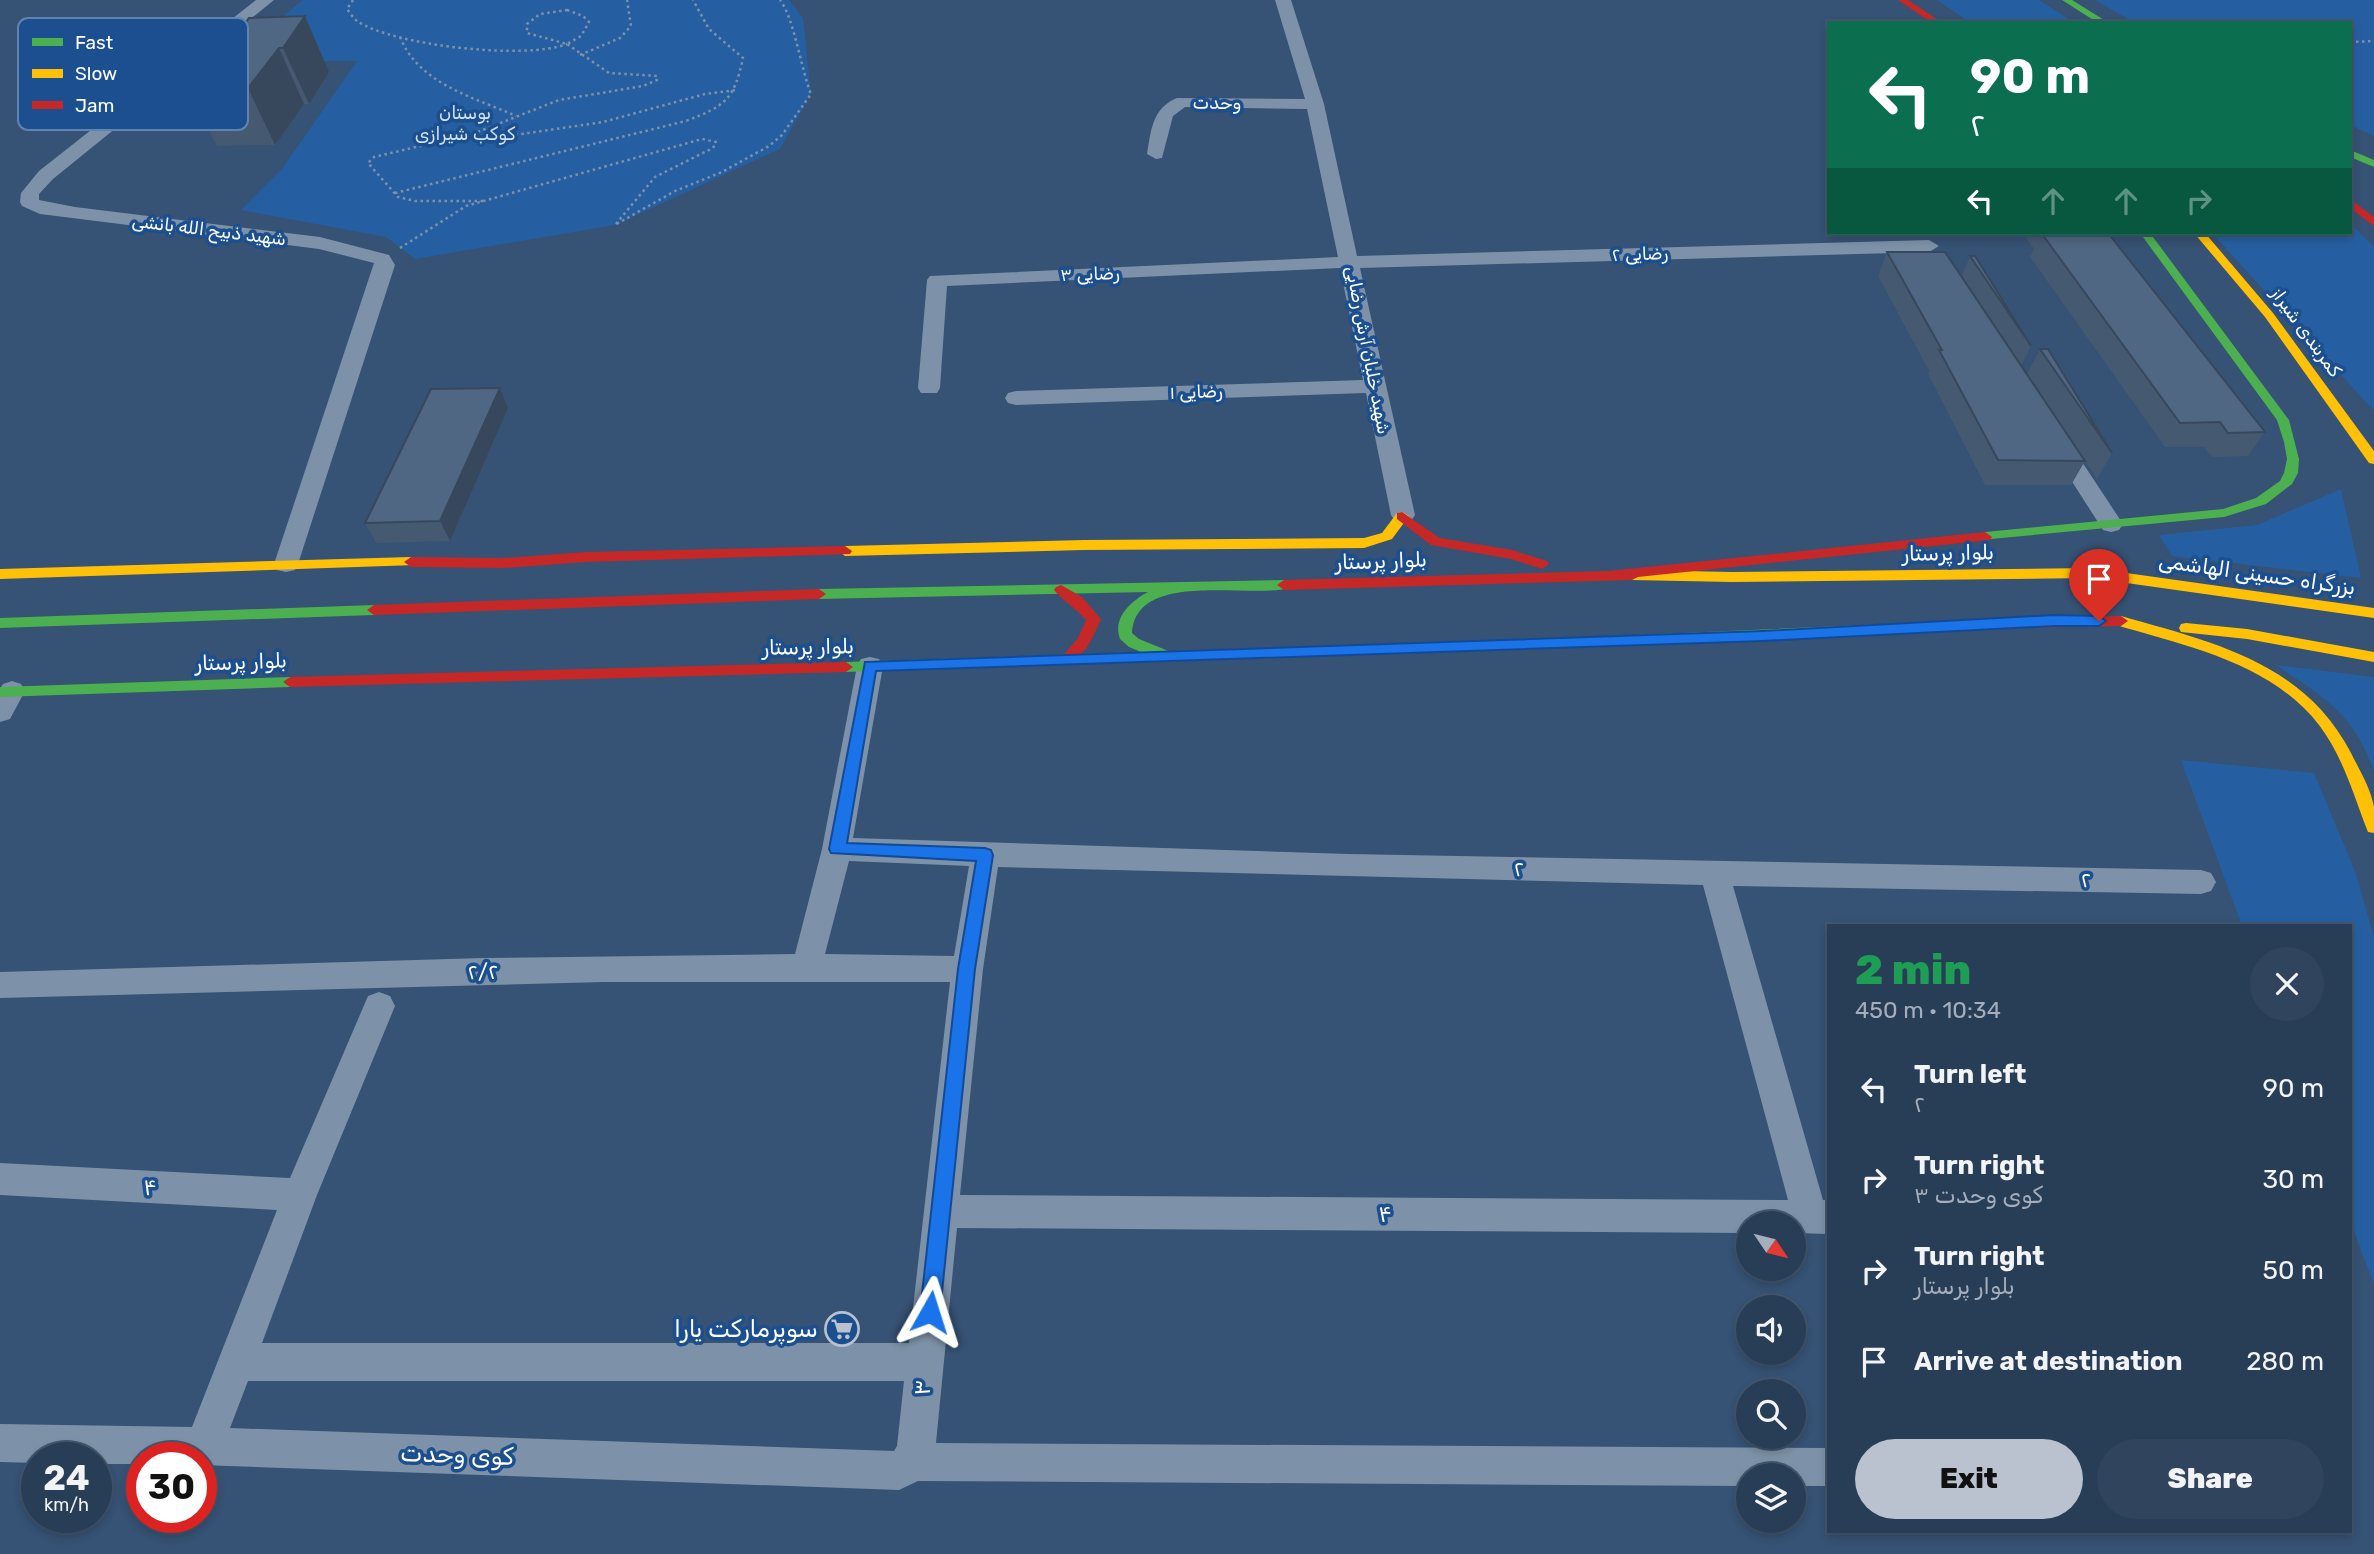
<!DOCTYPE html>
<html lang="en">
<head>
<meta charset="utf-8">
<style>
	:root { --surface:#283e57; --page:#30455d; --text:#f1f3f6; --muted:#a5aeba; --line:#44576d; --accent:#b9c2ce }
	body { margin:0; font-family:Rubik,Vazirmatn,sans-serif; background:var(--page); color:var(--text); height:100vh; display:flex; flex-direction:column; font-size:26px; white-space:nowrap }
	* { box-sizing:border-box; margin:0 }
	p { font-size:23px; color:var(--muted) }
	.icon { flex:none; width:38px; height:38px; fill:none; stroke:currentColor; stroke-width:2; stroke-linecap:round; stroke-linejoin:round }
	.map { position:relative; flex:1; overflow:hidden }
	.drawer { position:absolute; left:1827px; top:924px; width:525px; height:609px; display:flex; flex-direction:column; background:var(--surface); border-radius:0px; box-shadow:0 4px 10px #0003,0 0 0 2px var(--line) }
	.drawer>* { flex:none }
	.top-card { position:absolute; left:1827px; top:21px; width:525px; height:214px; border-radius:0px; box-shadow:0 4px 10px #0003,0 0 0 2px var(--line); background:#0b6e4f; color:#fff; overflow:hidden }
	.needle { width:46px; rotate:125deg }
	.buttons { position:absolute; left:1736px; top:1211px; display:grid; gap:14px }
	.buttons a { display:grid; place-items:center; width:70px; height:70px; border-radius:50%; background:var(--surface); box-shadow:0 4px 10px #0003,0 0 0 2px var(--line); font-size:35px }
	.speed { position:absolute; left:21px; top:1442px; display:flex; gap:14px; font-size:35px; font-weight:700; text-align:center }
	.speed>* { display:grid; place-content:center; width:91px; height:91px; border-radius:50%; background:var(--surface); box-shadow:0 4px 10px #0003,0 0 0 2px var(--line); line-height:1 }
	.speed small { font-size:18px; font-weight:400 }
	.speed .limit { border:10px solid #d22; background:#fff; color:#111 }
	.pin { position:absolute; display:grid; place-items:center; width:60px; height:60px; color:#fff; margin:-72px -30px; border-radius:50% 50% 50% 0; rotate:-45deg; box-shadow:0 0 7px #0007 }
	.pin .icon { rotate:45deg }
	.me { position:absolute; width:77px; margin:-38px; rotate:6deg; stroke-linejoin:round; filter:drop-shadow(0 0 5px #0008) }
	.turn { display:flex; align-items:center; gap:24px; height:147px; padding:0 28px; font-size:32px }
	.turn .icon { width:91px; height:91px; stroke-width:2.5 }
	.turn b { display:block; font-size:49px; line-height:60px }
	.lanes { display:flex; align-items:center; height:66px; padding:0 28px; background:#0003; justify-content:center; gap:35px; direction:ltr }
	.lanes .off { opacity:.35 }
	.round { display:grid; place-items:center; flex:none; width:74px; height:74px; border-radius:37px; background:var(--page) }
	.headline { display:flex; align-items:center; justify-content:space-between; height:119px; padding:0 28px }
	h1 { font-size:42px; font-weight:800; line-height:52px; color:#1e9e55 }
	.button { display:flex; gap:14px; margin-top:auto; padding:14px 28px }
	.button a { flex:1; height:80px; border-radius:42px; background:var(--accent); color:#111; font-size:28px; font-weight:800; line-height:80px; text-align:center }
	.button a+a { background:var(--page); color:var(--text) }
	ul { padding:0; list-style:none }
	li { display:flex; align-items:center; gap:21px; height:91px; padding:0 28px }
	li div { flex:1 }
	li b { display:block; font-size:26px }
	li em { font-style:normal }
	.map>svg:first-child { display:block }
	.green { fill:#265fa1 }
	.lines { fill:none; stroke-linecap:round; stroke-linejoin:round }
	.path { stroke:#7d92a8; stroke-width:2.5; stroke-dasharray:2.5 3.5; stroke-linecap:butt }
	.street { fill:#7d92a8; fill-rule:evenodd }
	.fast { fill:#4caf50; fill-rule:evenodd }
	.slow { fill:#ffc107; fill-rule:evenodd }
	.jam { fill:#c62828; fill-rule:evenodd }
	.wall { fill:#455971 }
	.shaded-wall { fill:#38485c }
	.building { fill:#506783; stroke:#38485c; stroke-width:2 }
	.route { fill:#1a73e8; stroke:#114b97; stroke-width:2 }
	.labels { text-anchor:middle; stroke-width:7; stroke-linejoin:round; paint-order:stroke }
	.far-street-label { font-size:18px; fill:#fff; stroke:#1b4f8f }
	.far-park-label { font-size:18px; fill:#cfe3fa; stroke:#1b4f8f }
	.street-label { font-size:21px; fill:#fff; stroke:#1b4f8f }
	.near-street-label { font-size:24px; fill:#fff; stroke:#1b4f8f }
	.near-poi-label { font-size:24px; fill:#fff; stroke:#1b4f8f; text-anchor:end }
	.key { fill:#1b4f8f; stroke:#5f84b1; stroke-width:2 }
	.key-label { font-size:19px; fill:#fff }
</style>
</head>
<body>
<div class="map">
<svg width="2374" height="1554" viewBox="0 0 2374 1554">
	<rect width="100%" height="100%" fill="#365274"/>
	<path class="green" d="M303 0H789L803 18 811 94 780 149 615 225 415 259 386 237 241 210 282 169 357 61 226 62Z
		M1937 0H2039L2075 23H1971Z
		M2095 0H2374V136L2350 125V23H2135Z
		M2350 223 2374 247V411L2212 233H2350Z
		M2341 489 2361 578 2172 556 2159 535 2257 525Z
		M2276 665 2374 677V771C2354 714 2324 697 2276 665Z
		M2181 760 2314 773 2355 871 2374 937V1285L2350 1221V926H2242Z"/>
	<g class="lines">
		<path class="path" d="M353 0 347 9C350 13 353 18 357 21 394 46 526 60 567 44
			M567 10 583 16 589 22 581 36 567 44 527 33V24L540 14Z
			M400 37C419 84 473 97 516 116
			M2350 42 2374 41
			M580 55 620 38 631 26 627 0
			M475 133 488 139 603 122 705 94 736 90
			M395 193 686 121C725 106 734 100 743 58L709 29 693 0
			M483 201H415L398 197 368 163 374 157 475 133 559 100 643 86 657 80V76L609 73 567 44
			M400 248 466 206 702 139 716 142 713 148 655 177 615 225 675 191 722 172 769 146 782 135 811 94C801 69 794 18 780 0"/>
		<path class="street" d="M256 0H274L53 179 39 194V200L75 207 320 237 389 255 395 265 298 564 295 570 286 572 277 570 274 564 374 263 319 249 40 214 22 206 20 202 21 193 39 171Z
			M1275 0H1291L1324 104 1357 256 1929 240 1939 246 1929 252 1360 268 1415 515 1411 521 1403 523 1395 521 1391 515 1366 393 1016 405 1008 403 1005 398 1008 393 1016 391 1363 380 1340 268 947 286 940 388 937 393H921L918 388 927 280 930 276 1338 257 1307 109 1185 107 1173 116 1162 158 1156 159 1147 154C1151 131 1152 108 1177 98L1305 99Z
			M2057 434 2065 436 2119 518 2123 524 2119 530 2111 532 2103 530 2046 441 2049 436Z
			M870 657 879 659 883 666 853 838 1349 854 2201 870 2211 873 2216 882 2211 891 2201 894 1733 886 1823 1200H1829V1234L1794 1233V1223H1748V1233L957 1228 936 1443 1829 1448V1486H1794V1475H1748V1486L918 1481 899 1490 201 1465V1458H142V1464H96V1458H37V1463L0 1462V1424L192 1427 277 1210 0 1195V1163L290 1178 368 996 379 992 390 996 395 1006 317 1195 262 1343H909L950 982H604L0 998V972L483 958 795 954 822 849 857 666 861 659ZM849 861 969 866 954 956 825 954ZM998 867 1703 885 1788 1200 960 1195 983 969ZM248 1381H904L897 1446 894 1451 230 1428Z
			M12 681 21 684 25 691 10 719 0 722V689L3 684Z"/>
		<path class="fast" d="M2062 0H2072L2109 23H2098Z
			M2350 150 2374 160V167L2350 157Z
			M2140 233H2150L2289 420 2299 459 2298 473 2292 484 2266 504 2224 517 1980 540 1978 537 1985 532 2223 509 2256 498 2280 481 2284 473 2287 459 2284 442 2277 420Z
			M1284 580 1291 585 1289 588C1249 599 1136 569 1132 633L1139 639 1171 652 1173 656 1166 661 846 672 839 667 846 662 1141 652 1129 647 1120 639C1112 618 1131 601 1148 592L819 599 812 594 819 589Z
			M374 605 381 610 374 615 0 628V618Z
			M2021 618 2028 623 2021 628 1568 648 1561 643 1568 638Z
			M290 677 297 682 290 687 0 697V687Z"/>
		<path class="slow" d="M2194 233H2205L2273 313 2374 451V464L2369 463 2265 317Z
			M1402 512 1409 516 1392 539 1364 548 1084 550 845 556 838 551 845 546 1084 540 1364 538 1382 533 1397 513Z
			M411 557 418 562 416 565 0 579V569Z
			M2091 568 2374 608V618L2091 578 1732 582 1632 580 1625 575 1632 570 1732 572Z
			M2121 616C2212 642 2304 662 2351 753 2359 769 2371 789 2374 807 2374 815 2374 825 2374 833L2368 832 2366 827C2353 793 2342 755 2319 725 2271 663 2187 646 2116 625L2114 621 2116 617Z
			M2186 623 2247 629 2374 652V662L2247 639 2181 632 2179 628 2181 624Z"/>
		<path class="jam" d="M1898 0H1908L1943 23H1932Z
			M2350 199 2374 217V226L2350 208Z
			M1402 512 1440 538 1512 550 1547 561 1549 564 1542 569 1511 559 1431 545 1397 519V513Z
			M1985 532 1992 537 1990 540 1638 577 1632 580 1284 590 1277 585 1284 580 1608 571Z
			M845 546 852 551 850 554 586 562 503 568 411 567 404 562 411 557 503 558 586 552Z
			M1061 585 1082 597 1101 619C1094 635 1085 658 1067 664L1060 659 1078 638 1086 620C1076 608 1063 601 1054 590L1056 587Z
			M819 589 826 594 819 599 374 615 367 610 374 605Z
			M2121 616 2128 621 2121 626 2021 628 2014 623 2021 618Z
			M1568 638 1575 643 1568 648 1163 661 1156 656 1163 651Z
			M846 662 853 667 846 672 290 687 283 682 290 677Z"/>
	</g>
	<path class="wall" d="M249 18 329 72 309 104H304L275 145 217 146 188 89 217 61Z
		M2022 233H2108L2265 432 2248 456 2212 457 2204 447H2165L2030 257 2034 249Z
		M1887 252 1962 276 1970 256 2031 346 2021 366 2027 374 2040 349 2112 453 2097 479 2085 461 2071 485H1985L1928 374 1929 371 1878 276Z
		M500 388 508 408 450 541 376 543 365 523Z"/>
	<path class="shaded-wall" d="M305 16 329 72 309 104 283 48Z
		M279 48 304 104 275 145 248 88Z
		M500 388 508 408 450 541 440 521Z"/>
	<path class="building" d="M305 16 283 48H279L248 88 188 89 211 62 217 61 249 18Z
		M2051 233H2108L2265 432 2228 433 2220 422 2180 423 2042 234H2051Z
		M1887 252H1945L2085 461 1998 460 1939 350H1942Z
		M1970 256H1975L2031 346Z
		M2040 349H2048L2112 453Z
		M500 388 440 521 365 523 431 389Z"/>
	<path class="route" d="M2054 615 2099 616 2106 621 2099 626H2054L1763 641 876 671 847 843 985 848 991 850 993 855 975 969 940 1312 937 1319 930 1322 923 1319 920 1312 958 969 976 861 831 853 829 849 865 662 1763 631Z"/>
	<defs>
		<g id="supermarket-ring" transform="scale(1.75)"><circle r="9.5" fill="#1b4f8f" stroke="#b9c2ce" stroke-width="1.5"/><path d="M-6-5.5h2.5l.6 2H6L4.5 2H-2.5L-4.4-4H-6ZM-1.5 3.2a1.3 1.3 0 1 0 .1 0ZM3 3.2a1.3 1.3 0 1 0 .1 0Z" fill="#b9c2ce"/></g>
	</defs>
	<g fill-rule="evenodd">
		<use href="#supermarket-ring" x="842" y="1329"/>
	</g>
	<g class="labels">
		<g class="far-street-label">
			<text transform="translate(1217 103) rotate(1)" y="6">وحدت</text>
			<text transform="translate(209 230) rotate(7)" y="6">شهید ذبیح الله بانشی</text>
			<text transform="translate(1640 254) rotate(-2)" y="6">رضایی ۲</text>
			<text transform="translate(1090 274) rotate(-2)" y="6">رضایی ۳</text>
			<text transform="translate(2306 332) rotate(54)" y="6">کمربندی شیراز</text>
			<text transform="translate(1368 350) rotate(79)" y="6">شهید خلبان آرش رضایی</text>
			<text transform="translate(1196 392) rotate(-2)" y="6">رضایی ۱</text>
		</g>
		<g class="far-park-label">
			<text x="465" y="119">بوستان<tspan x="465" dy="21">کوکب شیرازی</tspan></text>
		</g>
		<g class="street-label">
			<text transform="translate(1948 553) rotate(-1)" y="7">بلوار پرستار</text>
			<text transform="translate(1381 561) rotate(-2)" y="7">بلوار پرستار</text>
			<text transform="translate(2257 574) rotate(8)" y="7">بزرگراه حسینی الهاشمی</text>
			<text transform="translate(808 647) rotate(-1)" y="7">بلوار پرستار</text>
			<text transform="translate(241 662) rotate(-2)" y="7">بلوار پرستار</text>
			<text transform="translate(1519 869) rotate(1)" y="7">۲</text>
			<text transform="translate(2086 880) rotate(1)" y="7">۲</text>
			<text transform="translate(483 972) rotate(-1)" y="7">۲/۲</text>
		</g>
		<g class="near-street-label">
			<text transform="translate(150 1187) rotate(3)" y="8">۴</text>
			<text x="1385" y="1222">۴</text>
			<text transform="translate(922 1388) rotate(-84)" y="8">۳</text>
			<text transform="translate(457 1455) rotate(2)" y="8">کوی وحدت</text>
		</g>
		<g class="near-poi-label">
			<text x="818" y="1337">سوپرمارکت یارا</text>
		</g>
	</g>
	<rect x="18" y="18" width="230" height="112" rx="10" class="key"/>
	<rect x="32" y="38" width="31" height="8" fill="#4caf50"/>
	<rect x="32" y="69" width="31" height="9" fill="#ffc107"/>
	<rect x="32" y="101" width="31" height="8" fill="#c62828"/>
	<g class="key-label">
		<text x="75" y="49">Fast</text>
		<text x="75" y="80">Slow</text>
		<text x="75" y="112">Jam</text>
	</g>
</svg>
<div class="buttons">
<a><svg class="needle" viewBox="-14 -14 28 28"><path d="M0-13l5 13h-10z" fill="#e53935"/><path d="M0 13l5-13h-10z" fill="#a5aeba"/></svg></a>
<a><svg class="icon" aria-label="sound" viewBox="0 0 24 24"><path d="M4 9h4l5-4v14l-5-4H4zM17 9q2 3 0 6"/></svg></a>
<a><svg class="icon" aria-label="search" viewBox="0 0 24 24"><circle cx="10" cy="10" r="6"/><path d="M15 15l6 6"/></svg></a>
<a><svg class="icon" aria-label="layers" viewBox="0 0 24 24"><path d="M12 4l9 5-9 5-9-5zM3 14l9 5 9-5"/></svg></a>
</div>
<div class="speed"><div>24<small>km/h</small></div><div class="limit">30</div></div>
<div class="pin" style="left:2099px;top:621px;background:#d93025"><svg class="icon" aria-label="arrive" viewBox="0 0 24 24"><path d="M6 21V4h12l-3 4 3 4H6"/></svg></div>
<svg class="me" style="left:930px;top:1312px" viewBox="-20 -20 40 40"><path d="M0-17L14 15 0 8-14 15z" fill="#1a73e8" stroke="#fff" stroke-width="4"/></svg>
<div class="top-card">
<div class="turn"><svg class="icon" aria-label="left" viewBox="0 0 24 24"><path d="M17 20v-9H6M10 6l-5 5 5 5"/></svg><div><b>90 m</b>۲</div></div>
<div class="lanes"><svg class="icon" aria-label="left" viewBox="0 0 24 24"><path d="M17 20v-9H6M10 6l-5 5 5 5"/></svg><svg class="icon off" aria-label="ahead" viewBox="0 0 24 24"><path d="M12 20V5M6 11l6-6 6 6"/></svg><svg class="icon off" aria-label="ahead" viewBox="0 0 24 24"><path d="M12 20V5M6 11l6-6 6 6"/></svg><svg class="icon off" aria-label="right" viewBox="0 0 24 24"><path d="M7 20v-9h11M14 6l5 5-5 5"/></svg></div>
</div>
<section class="drawer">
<div class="headline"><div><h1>2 min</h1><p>450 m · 10:34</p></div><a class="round"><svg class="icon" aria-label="close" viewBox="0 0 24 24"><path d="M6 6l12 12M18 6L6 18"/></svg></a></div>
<ul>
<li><svg class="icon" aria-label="left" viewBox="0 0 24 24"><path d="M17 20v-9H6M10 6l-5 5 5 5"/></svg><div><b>Turn left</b><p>۲</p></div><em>90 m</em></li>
<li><svg class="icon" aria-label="right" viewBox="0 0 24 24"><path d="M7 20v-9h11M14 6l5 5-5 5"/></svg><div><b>Turn right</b><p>کوی وحدت ۳</p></div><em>30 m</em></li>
<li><svg class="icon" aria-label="right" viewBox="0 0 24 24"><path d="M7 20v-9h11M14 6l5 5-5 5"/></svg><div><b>Turn right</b><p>بلوار پرستار</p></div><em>50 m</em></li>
<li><svg class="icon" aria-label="arrive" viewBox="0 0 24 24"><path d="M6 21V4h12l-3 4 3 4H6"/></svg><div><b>Arrive at destination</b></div><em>280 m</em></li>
</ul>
<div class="button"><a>Exit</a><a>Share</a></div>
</section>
</div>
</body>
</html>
